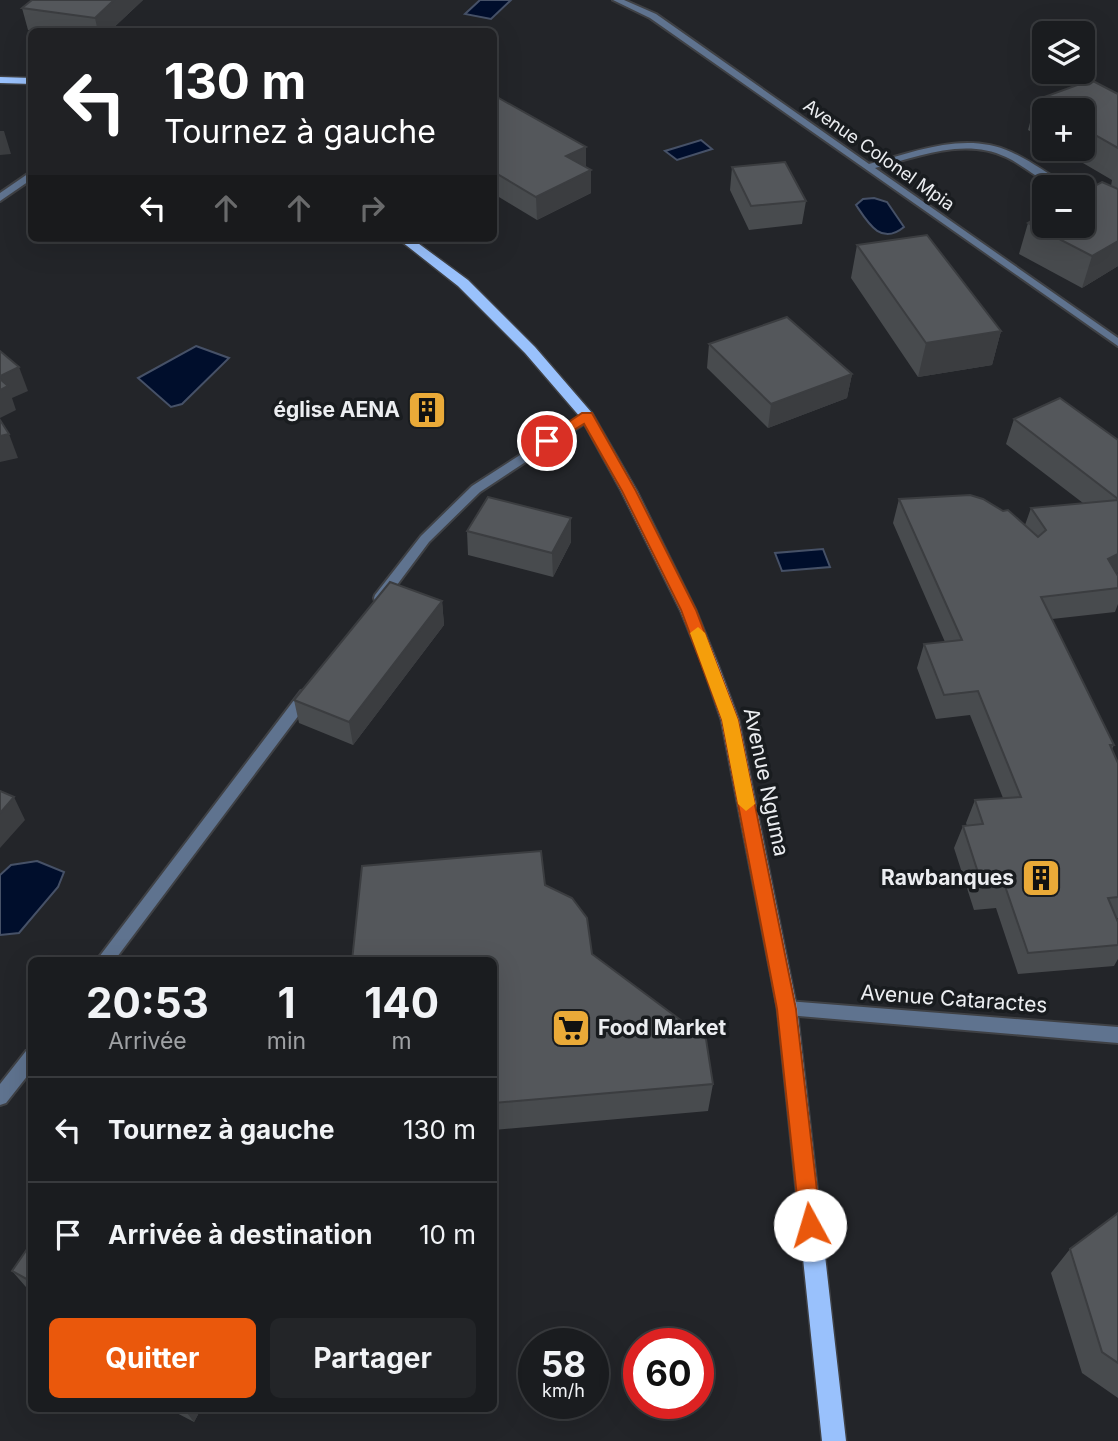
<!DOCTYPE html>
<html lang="fr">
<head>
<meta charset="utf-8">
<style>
	:root { --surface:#1a1c1f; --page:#232528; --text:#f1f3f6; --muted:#9fa1a4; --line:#383a3d; --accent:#ea580c }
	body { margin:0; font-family:Inter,sans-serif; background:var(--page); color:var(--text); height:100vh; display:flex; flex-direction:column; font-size:26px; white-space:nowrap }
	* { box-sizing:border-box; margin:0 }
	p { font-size:23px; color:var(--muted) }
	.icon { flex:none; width:38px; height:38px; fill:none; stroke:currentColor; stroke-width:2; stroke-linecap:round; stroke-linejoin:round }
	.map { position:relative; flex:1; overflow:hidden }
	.sheet { position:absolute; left:28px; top:957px; width:469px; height:455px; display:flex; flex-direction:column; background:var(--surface); border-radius:10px; box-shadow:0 7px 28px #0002,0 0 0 2px var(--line) }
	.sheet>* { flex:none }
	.guide { position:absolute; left:28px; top:28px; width:469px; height:214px; border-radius:10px; box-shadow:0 7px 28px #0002,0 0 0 2px var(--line); background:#202124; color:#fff; overflow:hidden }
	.tools { position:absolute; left:1032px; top:21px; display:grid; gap:14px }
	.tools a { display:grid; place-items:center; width:63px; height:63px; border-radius:10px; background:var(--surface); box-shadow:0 7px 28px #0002,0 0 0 2px var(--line); font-size:35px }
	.speed { position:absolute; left:518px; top:1328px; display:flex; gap:14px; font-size:35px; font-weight:700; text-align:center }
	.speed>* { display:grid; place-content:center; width:91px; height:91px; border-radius:50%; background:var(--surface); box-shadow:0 7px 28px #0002,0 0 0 2px var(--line); line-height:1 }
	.speed small { font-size:18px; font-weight:400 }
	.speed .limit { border:10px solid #d22; background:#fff; color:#111 }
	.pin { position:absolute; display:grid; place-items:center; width:60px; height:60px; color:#fff; margin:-30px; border:4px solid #fff; border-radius:50%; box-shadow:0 2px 7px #0007 }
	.me { position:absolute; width:77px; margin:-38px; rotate:354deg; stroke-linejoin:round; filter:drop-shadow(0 0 5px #0008) }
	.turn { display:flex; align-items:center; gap:24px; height:147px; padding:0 21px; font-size:32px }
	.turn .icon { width:91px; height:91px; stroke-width:2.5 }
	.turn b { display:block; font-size:49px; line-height:60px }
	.lanes { display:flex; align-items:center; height:66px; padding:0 21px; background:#0003; justify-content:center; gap:35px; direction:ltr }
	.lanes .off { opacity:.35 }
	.eta { display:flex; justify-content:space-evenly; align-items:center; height:119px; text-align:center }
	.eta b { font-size:42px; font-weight:700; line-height:49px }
	.primary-button { display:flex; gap:14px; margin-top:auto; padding:14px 21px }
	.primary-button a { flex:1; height:80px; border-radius:10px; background:var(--accent); color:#fff; font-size:28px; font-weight:700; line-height:80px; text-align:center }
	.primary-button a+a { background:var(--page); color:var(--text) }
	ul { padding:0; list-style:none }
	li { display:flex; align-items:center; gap:21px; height:105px; padding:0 21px; border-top:2px solid var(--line) }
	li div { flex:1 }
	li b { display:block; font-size:26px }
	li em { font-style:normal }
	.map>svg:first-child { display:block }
	.water { fill:#000e2c; stroke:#465167; stroke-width:2 }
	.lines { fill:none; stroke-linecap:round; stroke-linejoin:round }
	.minor-casing { stroke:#3f4145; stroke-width:4 }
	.tertiary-casing { stroke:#3f4145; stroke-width:4 }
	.primary-casing { stroke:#3f4145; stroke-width:3 }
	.minor { fill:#5f738f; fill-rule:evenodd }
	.tertiary { fill:#5f738f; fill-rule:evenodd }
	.primary { fill:#99c1fc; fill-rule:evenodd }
	.wall { fill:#484b4e }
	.shaded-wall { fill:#3b3d40 }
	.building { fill:#54575b; stroke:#3b3d40; stroke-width:2 }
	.route { fill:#ea580c; stroke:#983908; stroke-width:2 }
	.slow { fill:#f59e0b }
	.labels { text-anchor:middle; stroke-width:7; stroke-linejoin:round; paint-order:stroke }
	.far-street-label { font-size:18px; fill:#ebedf0; stroke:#191c1f }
	.poi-label { font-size:21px; font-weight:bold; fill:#ebedf0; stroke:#191c1f; text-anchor:end }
	.street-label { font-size:21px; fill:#ebedf0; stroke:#191c1f }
</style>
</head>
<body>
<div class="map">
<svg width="1118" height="1441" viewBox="0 0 1118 1441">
	<rect width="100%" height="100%" fill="#232529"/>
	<path class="water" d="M480 0H511L491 19 465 14Z
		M701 140 712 149 677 160 665 151Z
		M874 198 887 202 904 227C881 246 868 223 856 205L863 199Z
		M196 346 229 358 182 404 171 407 138 378Z
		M823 549 830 567 782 571 775 553Z
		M37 861 64 872 58 887 19 933 0 935V875L11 865Z"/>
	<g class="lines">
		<g class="minor-casing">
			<path id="minor" d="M613 0H624L656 14 869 164C915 152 965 131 1011 152 1031 161 1048 174 1066 185L1068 187C1045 187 1026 166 1006 157 964 137 917 157 875 168L1118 338V346L650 18Z
				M32 171V179L0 201V193Z
				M587 412 593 416 591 419 480 492 429 542 385 601H375L374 598 375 595 421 536 472 486Z
				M306 690 311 691 313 695 311 699 114 961H96L301 691Z
				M32 1049V1070L6 1103 0 1105V1084L26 1051Z"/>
		</g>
		<g class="tertiary-casing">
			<path id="tertiary" d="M787 1001 1118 1027V1043L787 1015 781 1013 779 1008 781 1003Z"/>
		</g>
		<g class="primary-casing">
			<path id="primary" d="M0 77 32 78V84L0 83Z
				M397 238H411L468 280 535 347 592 413 637 491 696 610 718 664 739 720 797 1008 846 1441H822L777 1008 721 720 702 664 680 610 621 491 581 418 525 353 458 286Z"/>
		</g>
		<use href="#minor" class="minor"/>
		<use href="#tertiary" class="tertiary"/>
		<use href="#primary" class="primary"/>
	</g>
	<path class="wall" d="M32 0H143L109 32H38L28 30 22 8Z
		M1118 94V266L1082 288 1019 254 1028 223 1111 186 1112 180 1059 149H1083V110H1045V140L1028 130 1036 100Z
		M494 99 586 167 591 193 537 220 494 194Z
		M732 167 806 201 802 224 749 230 730 190Z
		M857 245 1001 331 992 365 918 377 851 278Z
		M709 344 852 374 847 398 768 428 707 368Z
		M1014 419 1118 440V572L1117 573 1118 576V604L1115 612 1052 619 1114 745 1112 749 1118 763V918H1116L1118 922V959L1114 966 1018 974 996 908 974 910 954 848 963 826H967L966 823 975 800 1003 798 970 715 936 719 917 668 924 644 945 642 893 523 899 499 1003 511 1025 525 1031 508 1083 503 1006 444Z
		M571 518V542L553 577 468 555 467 531Z
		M442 601 444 625 353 745 299 723 294 700Z
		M545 885 592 954 713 1084 708 1111 494 1130V961Z
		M1118 1213V1398L1082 1373 1051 1273 1070 1249Z
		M32 1242V1294L12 1271Z
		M169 1409H201L194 1422Z"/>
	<path class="shaded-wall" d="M114 0H143L109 32H98L95 18Z
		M0 131H4L11 154 0 155Z
		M586 147V170L566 156Z
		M591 170V193L537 220 536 197Z
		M1118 241V266L1082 288 1092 256Z
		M1001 331 992 365 918 377 926 343Z
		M19 367 28 391 12 398 16 410 0 418V376Z
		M852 374 847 398 768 428 771 404Z
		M9 434 18 458 0 462V436Z
		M571 518V542L553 577 552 553Z
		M1118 554V572L1099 583 1108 559Z
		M442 601 444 625 353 745 349 722Z
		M14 797 25 820 0 848V813Z
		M184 1409H201L194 1422Z"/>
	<path class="building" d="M32 0H114L95 18 22 8Z
		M1091 80 1118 94V148L1083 128V110H1053L1036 100Z
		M497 97 586 147 566 156 591 170 536 197 494 172V99Z
		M785 162 806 201 751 206 732 167Z
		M1102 182 1118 189V241L1092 256 1028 223 1045 213V226H1083V192Z
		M927 235 1001 331 926 343 857 245Z
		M787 317 852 374 771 404 709 344Z
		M0 351 19 367 0 376Z
		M0 379 8 386 0 390Z
		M1060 398 1118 440V499L1014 419Z
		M0 420 9 434 0 436Z
		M970 495 983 499 1003 511 1008 510 1038 537 1046 530 1031 508 1118 500V554L1108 559 1118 576V588L1041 597 1114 745H1110L1118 763V897L1108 898 1118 922V945L1028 953 1005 886 983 888 963 826 983 824 975 800 1021 797 978 691 944 695 924 644 962 640 899 499Z
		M488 497 571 518 552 553 467 531Z
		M390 582 442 601 349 722 294 700Z
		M0 791 14 797 0 813Z
		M541 851 545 885 572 898 587 918 592 954 706 1039 713 1084 494 1103V961H352L362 866Z
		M1118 1213V1363L1102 1352 1070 1249Z
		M32 1242V1282L12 1271Z"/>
	<path class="route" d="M582 413H592L636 491 696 610 738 720 796 1009 821 1225 818 1232 810 1235 803 1232 800 1225 777 1009 722 720 681 610 622 491 584 424 551 444 540 441Z"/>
	<path class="slow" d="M698 627 705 633 738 720 755 804 746 811 738 804 722 720 690 633Z"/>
	<defs>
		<g id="building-square" transform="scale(2.0125)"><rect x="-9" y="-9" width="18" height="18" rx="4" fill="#eaaa38" stroke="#191c1f"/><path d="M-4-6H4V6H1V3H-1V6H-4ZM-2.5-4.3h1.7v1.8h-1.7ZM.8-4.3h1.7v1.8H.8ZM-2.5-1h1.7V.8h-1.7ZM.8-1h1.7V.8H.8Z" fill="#111"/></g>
		<g id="supermarket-square" transform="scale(2.0125)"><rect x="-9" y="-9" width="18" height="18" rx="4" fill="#eaaa38" stroke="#191c1f"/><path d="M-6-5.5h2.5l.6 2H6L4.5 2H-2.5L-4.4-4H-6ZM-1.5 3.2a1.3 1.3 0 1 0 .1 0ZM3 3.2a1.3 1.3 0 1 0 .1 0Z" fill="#111"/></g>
	</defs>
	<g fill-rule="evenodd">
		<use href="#building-square" x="427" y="410"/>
		<use href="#building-square" x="1041" y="878"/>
		<use href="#supermarket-square" x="571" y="1028"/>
	</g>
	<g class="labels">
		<g class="far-street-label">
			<text transform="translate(879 155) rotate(35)" y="6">Avenue Colonel Mpia</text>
		</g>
		<g class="poi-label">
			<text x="400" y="417">église AENA</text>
			<text x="1014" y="885">Rawbanques</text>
			<text x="598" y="1035" text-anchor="start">Food Market</text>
		</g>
		<g class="street-label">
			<text transform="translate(766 782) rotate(78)" y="7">Avenue Nguma</text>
			<text transform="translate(954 999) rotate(4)" y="7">Avenue Cataractes</text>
		</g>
	</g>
</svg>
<div class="tools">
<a><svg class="icon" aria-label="layers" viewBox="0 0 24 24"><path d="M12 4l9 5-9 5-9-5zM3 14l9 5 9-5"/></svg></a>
<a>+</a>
<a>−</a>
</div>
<div class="speed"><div>58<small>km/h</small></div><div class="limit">60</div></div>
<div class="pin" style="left:547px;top:441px;background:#d93025"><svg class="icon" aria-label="arrive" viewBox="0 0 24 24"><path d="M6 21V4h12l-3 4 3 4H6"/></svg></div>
<svg class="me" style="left:810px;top:1225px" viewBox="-20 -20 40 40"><circle r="19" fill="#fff"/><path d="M0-13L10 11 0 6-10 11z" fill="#ea580c"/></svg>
<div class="guide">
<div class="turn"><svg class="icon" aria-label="left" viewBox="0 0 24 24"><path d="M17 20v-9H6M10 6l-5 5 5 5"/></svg><div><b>130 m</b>Tournez à gauche</div></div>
<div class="lanes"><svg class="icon" aria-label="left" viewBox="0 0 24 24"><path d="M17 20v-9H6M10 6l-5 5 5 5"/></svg><svg class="icon off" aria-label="ahead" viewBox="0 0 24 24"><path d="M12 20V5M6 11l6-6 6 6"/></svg><svg class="icon off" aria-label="ahead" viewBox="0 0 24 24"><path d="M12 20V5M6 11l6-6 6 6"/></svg><svg class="icon off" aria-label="right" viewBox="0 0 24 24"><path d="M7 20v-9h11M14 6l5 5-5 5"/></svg></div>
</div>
<section class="sheet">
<div class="eta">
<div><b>20:53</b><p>Arrivée</p></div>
<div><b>1</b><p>min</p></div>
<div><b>140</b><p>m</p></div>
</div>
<ul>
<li><svg class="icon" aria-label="left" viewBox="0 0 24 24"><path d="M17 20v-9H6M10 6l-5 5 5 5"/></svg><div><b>Tournez à gauche</b></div><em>130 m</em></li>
<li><svg class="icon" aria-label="arrive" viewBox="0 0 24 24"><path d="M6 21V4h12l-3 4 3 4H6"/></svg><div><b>Arrivée à destination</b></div><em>10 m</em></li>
</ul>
<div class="primary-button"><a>Quitter</a><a>Partager</a></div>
</section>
</div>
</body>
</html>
